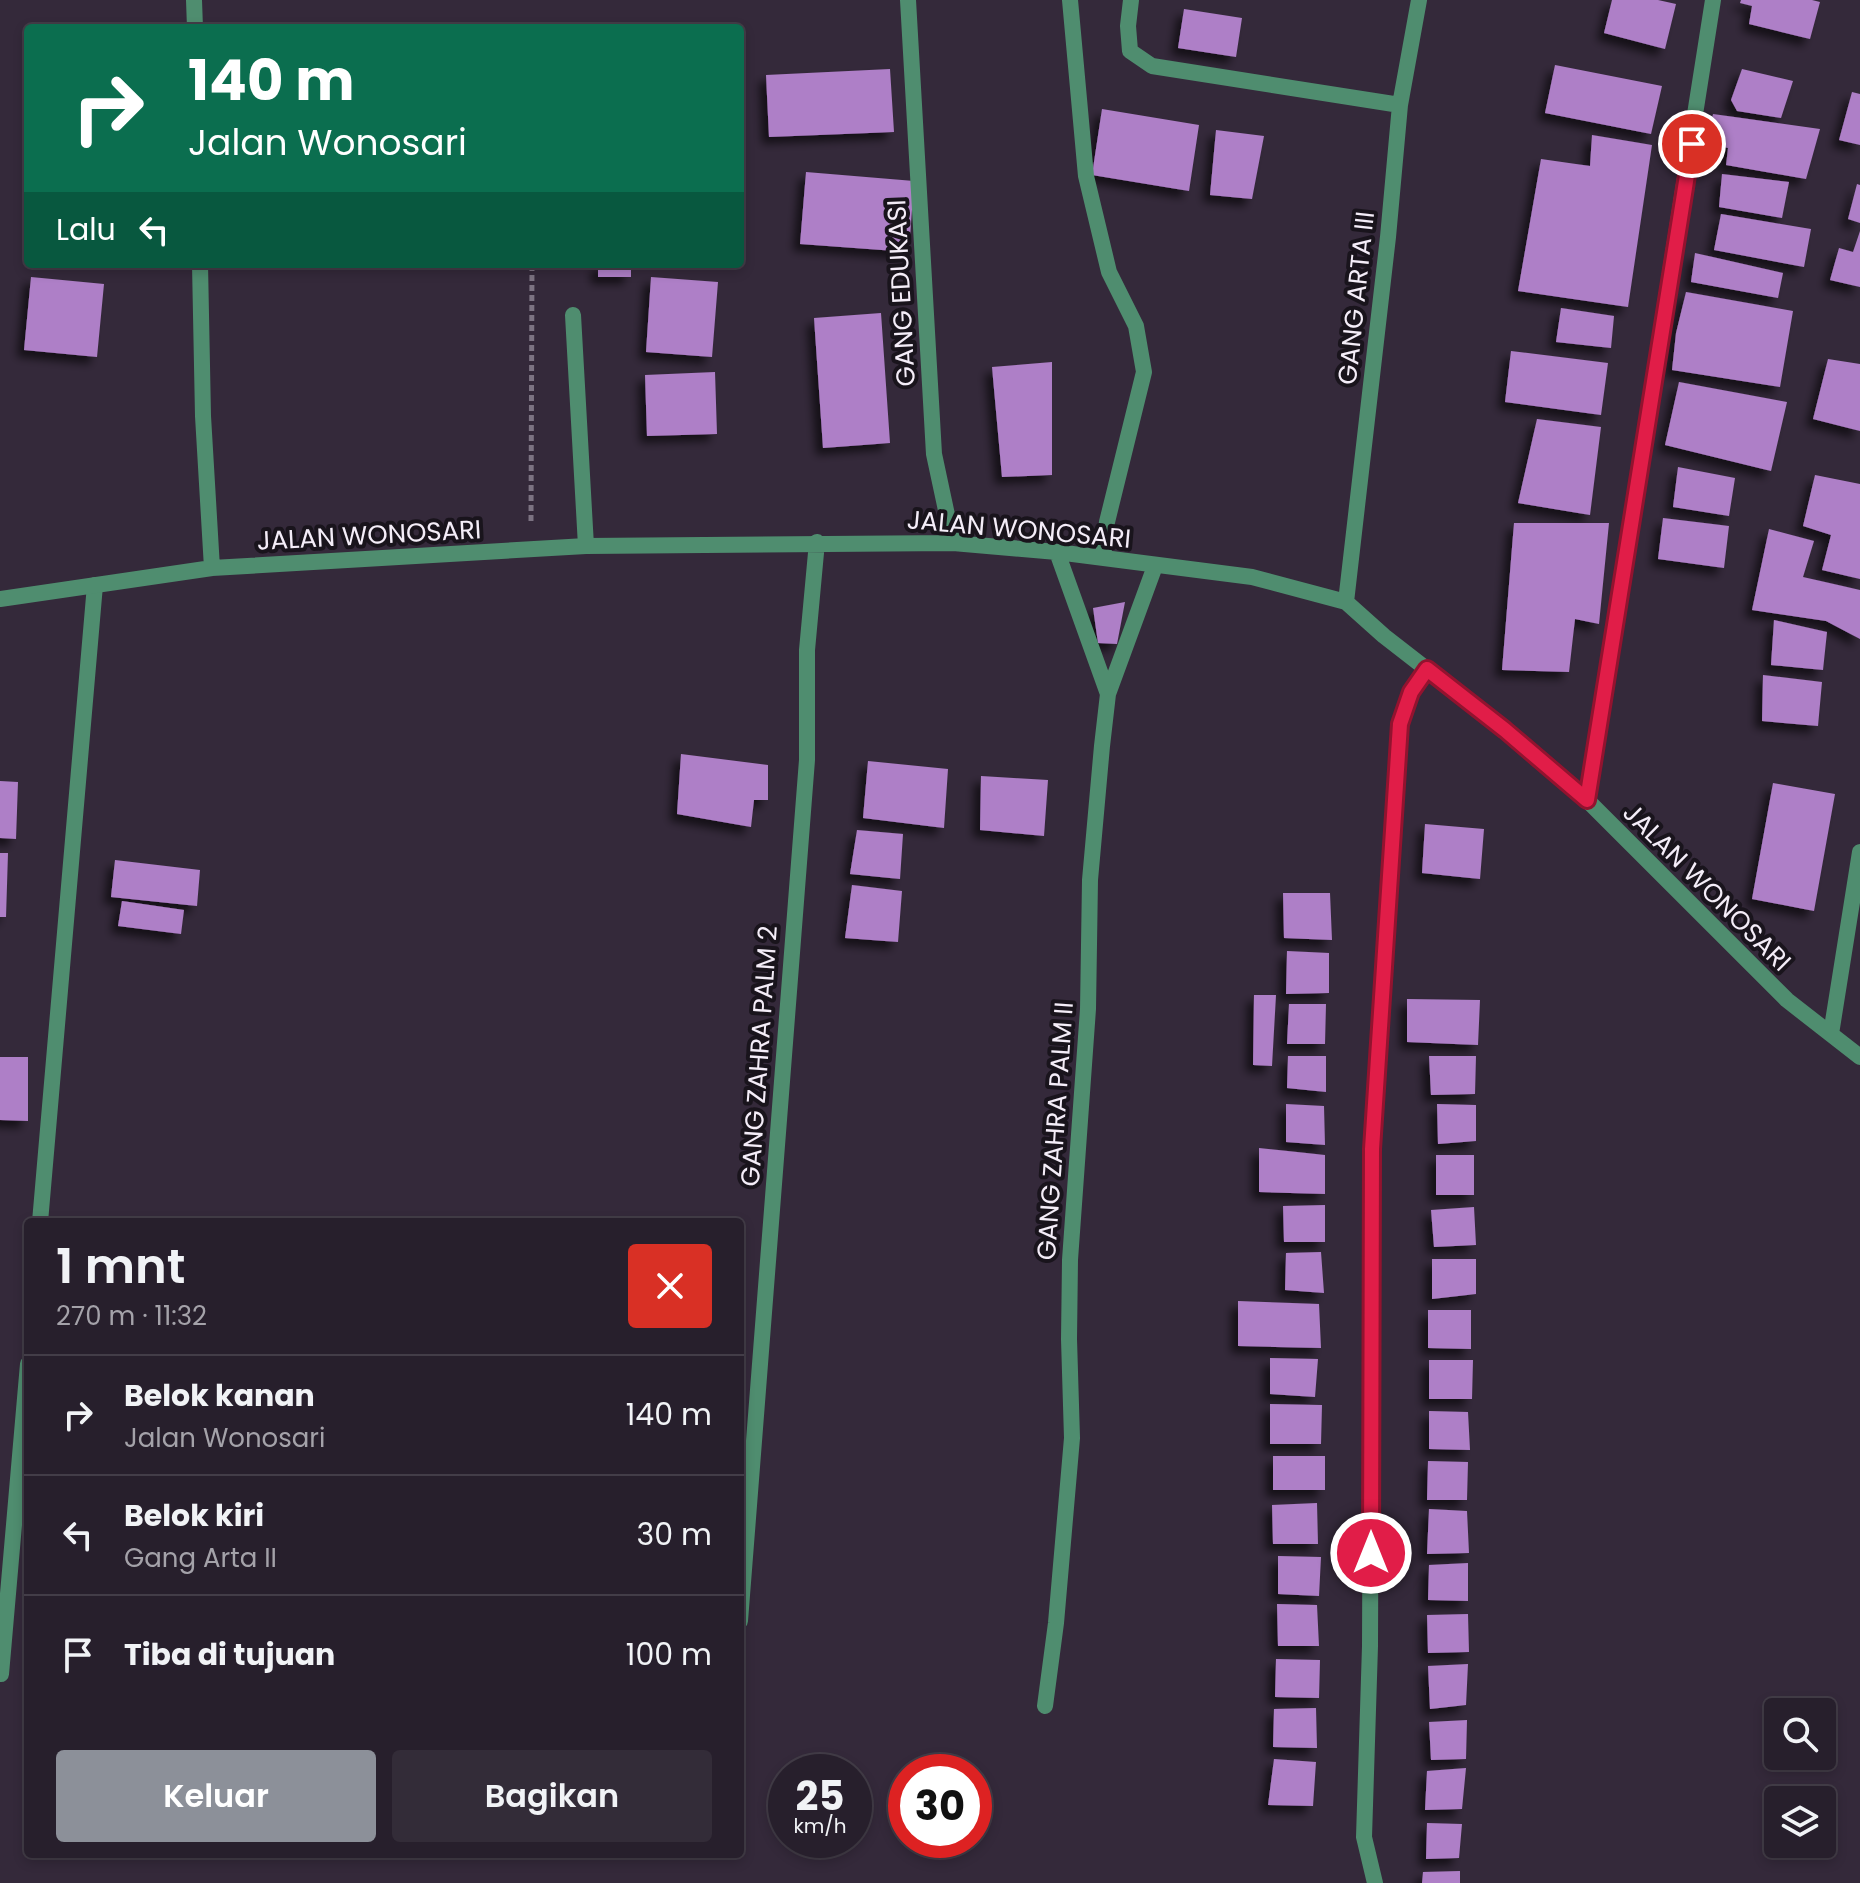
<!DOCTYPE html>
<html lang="id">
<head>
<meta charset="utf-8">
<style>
	:root { --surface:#271f2c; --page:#332c38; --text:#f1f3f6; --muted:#a4a2a9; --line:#433d48; --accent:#8c9099 }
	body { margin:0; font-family:Poppins,sans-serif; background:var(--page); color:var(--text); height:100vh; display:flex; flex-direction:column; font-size:30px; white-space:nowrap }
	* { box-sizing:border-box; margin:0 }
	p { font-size:26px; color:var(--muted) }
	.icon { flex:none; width:44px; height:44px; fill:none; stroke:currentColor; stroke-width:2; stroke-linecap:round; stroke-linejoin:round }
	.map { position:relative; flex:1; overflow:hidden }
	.details { position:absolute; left:24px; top:1218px; width:720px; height:640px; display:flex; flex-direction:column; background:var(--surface); border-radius:8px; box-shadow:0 4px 12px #0003,0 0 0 2px var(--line) }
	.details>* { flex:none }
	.top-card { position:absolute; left:24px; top:24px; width:720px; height:244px; border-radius:8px; box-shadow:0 4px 12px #0003,0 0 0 2px var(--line); background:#0b6e4f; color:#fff; overflow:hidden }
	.controls { position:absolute; left:1764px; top:1698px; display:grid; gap:16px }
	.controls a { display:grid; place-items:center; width:72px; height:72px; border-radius:8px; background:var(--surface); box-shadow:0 4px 12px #0003,0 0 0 2px var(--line); font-size:40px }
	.speed { position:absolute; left:768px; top:1754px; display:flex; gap:16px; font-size:40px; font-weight:700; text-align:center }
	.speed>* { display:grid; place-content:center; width:104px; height:104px; border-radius:50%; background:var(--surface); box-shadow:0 4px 12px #0003,0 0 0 2px var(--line); line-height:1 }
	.speed small { font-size:20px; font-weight:400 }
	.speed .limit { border:12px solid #d22; background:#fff; color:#111 }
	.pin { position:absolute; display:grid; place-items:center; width:68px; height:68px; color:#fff; margin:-34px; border:4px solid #fff; border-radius:50%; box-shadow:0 2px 8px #0007 }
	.me { position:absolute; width:88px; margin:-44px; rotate:0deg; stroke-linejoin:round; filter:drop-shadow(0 0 6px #0008) }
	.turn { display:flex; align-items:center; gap:28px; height:168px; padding:0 32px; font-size:36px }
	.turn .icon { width:104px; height:104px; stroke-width:2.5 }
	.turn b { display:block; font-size:56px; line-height:68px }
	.then { display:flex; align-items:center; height:76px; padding:0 32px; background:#0003; gap:16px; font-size:30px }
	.round { display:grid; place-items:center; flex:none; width:84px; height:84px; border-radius:8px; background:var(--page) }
	.headline { display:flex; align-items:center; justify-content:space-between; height:136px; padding:0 32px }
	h1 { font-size:48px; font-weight:600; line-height:60px }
	.primary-button { display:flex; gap:16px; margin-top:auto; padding:16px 32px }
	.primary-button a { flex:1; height:92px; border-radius:8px; background:var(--accent); color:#fff; font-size:32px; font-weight:600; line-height:92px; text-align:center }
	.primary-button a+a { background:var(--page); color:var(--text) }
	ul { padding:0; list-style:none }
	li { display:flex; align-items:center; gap:24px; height:120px; padding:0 32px; border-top:2px solid var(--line) }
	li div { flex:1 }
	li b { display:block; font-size:30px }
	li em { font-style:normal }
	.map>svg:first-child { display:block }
	.building { fill:#ae7fc7; filter:url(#shadow) }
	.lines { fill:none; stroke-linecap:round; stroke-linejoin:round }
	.path { stroke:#7c7382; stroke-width:5; stroke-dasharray:6 4; stroke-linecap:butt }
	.lane { stroke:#4f8d6f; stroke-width:16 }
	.street { stroke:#4f8d6f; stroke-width:16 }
	.route-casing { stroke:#92132f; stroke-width:20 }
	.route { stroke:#e11d48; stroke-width:14 }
	.labels { text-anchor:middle; stroke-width:8; stroke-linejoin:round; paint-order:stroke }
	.street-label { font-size:26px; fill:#f4edf8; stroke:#19141c }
</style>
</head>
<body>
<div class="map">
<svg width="1860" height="1883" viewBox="0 0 1860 1883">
	<defs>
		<filter id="shadow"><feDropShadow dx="-7" dy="7" stdDeviation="4" flood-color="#0009"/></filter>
	</defs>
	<rect width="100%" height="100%" fill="#34293a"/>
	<path class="building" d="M1612 0H1658L1676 4 1665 49 1604 33Z
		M1741 0H1812L1820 2 1810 39 1749 24 1752 6 1740 3Z
		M1184 9 1242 18 1236 57 1178 48Z
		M1555 65 1662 86 1651 134 1545 113Z
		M890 69 894 132 769 137 766 75Z
		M1742 69 1793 81 1781 118 1737 111 1731 100Z
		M1852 92 1860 94V145L1839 140Z
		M1102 109 1199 125 1189 191 1092 175Z
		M1713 114 1820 129 1806 179 1726 165 1728 148 1705 143Z
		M1216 130 1264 136 1252 199 1210 195Z
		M1592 135 1652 145 1628 307 1518 291 1541 159 1590 166Z
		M806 172 914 181 909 252 800 244Z
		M1722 174 1789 182 1782 218 1719 207Z
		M1857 184 1860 185V223L1848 219Z
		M1721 214 1811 229 1804 267 1714 250Z
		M1860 231V287L1830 280 1839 248 1853 252Z
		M1695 253 1783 273 1778 298 1691 282Z
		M598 264H631V277H598Z
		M31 277 104 284 97 357 24 350Z
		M651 277 718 282 712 357 646 352Z
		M1686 292 1793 311 1780 387 1672 370 1676 333Z
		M1561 308 1614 316 1611 348 1556 342Z
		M881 313 890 443 823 448 814 318Z
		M1511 351 1608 363 1601 415 1505 402Z
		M1828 359 1860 364V431L1813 419Z
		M1052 362V475L1002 477 992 367Z
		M715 372 717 434 647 436 645 375Z
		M1679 382 1787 402 1771 471 1665 445Z
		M1537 419 1601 427 1590 515 1518 503Z
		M1678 467 1735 478 1729 516 1673 507Z
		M1815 475 1860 484V579L1822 570 1831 535 1803 526Z
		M1663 518 1729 526 1724 568 1658 559Z
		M1514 523H1609L1599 624 1575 619 1569 672 1502 670Z
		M1769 529 1814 541 1803 577 1860 590V639L1826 621 1752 610Z
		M1125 602 1117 644 1098 643 1093 608Z
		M1774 620 1827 632 1823 670 1771 665Z
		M1763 675 1822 682 1818 726 1762 721Z
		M681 754 768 765V800H754L751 827 677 814Z
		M868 761 948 769 944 828 863 818Z
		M981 776 1048 780 1044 836 980 830Z
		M0 781 18 782 16 839 0 838Z
		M1773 783 1835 794 1814 911 1752 899Z
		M1425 824 1484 829 1480 879 1422 873Z
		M857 830 903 834 900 879 850 874Z
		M0 853H8L6 917H0Z
		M115 860 200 870 197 906 111 897Z
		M852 885 902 891 898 942 845 938Z
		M1283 893H1330L1332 940 1284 938Z
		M122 901 184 910 181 934 118 926Z
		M1287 951 1329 953V993L1286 994Z
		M1254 995H1276L1272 1066 1253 1065Z
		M1407 999 1480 1000 1478 1045 1407 1042Z
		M1289 1004H1326L1325 1044H1287Z
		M1288 1056H1326V1092L1287 1088Z
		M1429 1056H1476L1475 1094 1431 1095Z
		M0 1057H28V1121L0 1120Z
		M1286 1104 1324 1106 1325 1145 1286 1142Z
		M1437 1104 1476 1105V1141L1438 1144Z
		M1259 1148 1325 1155V1194L1259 1192Z
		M1436 1155H1474V1195H1436Z
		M1325 1205V1242H1284L1283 1206Z
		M1474 1207 1476 1245 1434 1247 1431 1210Z
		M1321 1252 1324 1293 1285 1290 1286 1253Z
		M1432 1259H1476V1294L1432 1299Z
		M1238 1301 1319 1304 1321 1348 1238 1346Z
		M1428 1310H1471V1349L1428 1348Z
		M1270 1358 1318 1359 1315 1397 1270 1394Z
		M1429 1360H1473L1472 1399H1429Z
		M1270 1404 1322 1405 1321 1444H1270Z
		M1429 1411 1468 1412 1470 1450 1429 1449Z
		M1273 1456H1325V1490H1273Z
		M1428 1461 1468 1462 1467 1500H1427Z
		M1317 1503 1318 1544H1273L1272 1505Z
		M1429 1509 1467 1511 1469 1553 1427 1554Z
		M1278 1556 1321 1557 1319 1596 1278 1594Z
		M1468 1563V1601L1428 1600 1429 1565Z
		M1277 1604 1317 1605 1319 1646H1278Z
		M1468 1614 1469 1652 1428 1653 1427 1615Z
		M1276 1659 1320 1660 1319 1698 1275 1697Z
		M1468 1664 1466 1705 1430 1709 1428 1666Z
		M1316 1708 1317 1748 1273 1747 1274 1709Z
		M1467 1720 1466 1759 1431 1760 1429 1722Z
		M1274 1759 1316 1762 1313 1806 1268 1805Z
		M1466 1768 1462 1809 1425 1810 1427 1771Z
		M1427 1823 1462 1824 1459 1858 1426 1859Z
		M1460 1871V1883H1422L1423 1872Z"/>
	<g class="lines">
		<path class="path" d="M531 521 532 264"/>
		<path class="lane" d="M40 1222 95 585
			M1 1674 28 1364"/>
		<path class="street" d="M194 0 195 28
			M908 0 934 454 953 543
			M1070 0 1086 176 1109 272 1136 326 1144 372 1107 522 1103 557
			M1131 0 1128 26 1130 51 1152 66 1400 105
			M200 264 203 416 212 568
			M573 315 586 546
			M1057 552 1108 694
			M0 599 212 568 586 546 953 543 1057 552 1252 577 1346 602 1384 636 1505 730 1587 800 1787 1000 1860 1057
			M1346 602 1388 237 1400 105 1419 0
			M1587 800 1713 0
			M1831 1034 1860 852
			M740 1621 807 760V650L817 542
			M1045 1706 1056 1623 1072 1438 1069 1339 1070 1260 1088 1009 1090 880 1102 746 1108 694 1155 566
			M1375 1883 1364 1837 1370 1646 1372 1149 1400 724 1411 692 1427 669"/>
	</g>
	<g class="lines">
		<g class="route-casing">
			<path id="route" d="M1371 1553 1372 1149 1400 724 1411 692 1427 669 1505 730 1587 800 1692 144"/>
		</g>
		<use href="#route" class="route"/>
	</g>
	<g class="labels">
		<g class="street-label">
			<text transform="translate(901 293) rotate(-93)" y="9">GANG EDUKASI</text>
			<text transform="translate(1356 298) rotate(-84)" y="9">GANG ARTA III</text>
			<text transform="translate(1019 529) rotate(5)" y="9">JALAN WONOSARI</text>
			<text transform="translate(369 535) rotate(-3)" y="9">JALAN WONOSARI</text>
			<text transform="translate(1707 887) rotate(45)" y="9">JALAN WONOSARI</text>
			<text transform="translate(759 1056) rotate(-86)" y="9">GANG ZAHRA PALM 2</text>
			<text transform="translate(1055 1131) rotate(-86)" y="9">GANG ZAHRA PALM II</text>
		</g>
	</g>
</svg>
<div class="controls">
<a><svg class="icon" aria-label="search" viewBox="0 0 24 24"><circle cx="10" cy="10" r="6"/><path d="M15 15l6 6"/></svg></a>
<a><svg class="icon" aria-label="layers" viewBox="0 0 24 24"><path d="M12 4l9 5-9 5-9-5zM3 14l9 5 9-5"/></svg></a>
</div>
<div class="speed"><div>25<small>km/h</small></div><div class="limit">30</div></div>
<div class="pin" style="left:1692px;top:144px;background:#d93025"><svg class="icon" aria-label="arrive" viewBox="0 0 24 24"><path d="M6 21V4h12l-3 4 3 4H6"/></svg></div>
<svg class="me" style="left:1371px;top:1553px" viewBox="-20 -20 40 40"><circle r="17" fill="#e11d48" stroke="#fff" stroke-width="3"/><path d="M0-11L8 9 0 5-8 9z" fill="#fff"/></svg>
<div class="top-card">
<div class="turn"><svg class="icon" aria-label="right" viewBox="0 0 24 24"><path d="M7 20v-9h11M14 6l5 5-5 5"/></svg><div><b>140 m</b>Jalan Wonosari</div></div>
<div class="then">Lalu<svg class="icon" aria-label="left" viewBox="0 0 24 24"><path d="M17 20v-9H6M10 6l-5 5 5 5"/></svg></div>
</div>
<section class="details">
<div class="headline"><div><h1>1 mnt</h1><p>270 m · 11:32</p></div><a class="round" style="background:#d93025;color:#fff"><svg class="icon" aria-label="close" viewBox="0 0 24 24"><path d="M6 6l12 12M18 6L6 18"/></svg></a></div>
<ul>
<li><svg class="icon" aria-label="right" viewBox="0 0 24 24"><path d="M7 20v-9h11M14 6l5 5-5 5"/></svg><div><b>Belok kanan</b><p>Jalan Wonosari</p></div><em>140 m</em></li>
<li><svg class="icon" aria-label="left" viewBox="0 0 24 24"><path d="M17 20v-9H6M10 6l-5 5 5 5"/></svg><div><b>Belok kiri</b><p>Gang Arta II</p></div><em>30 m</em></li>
<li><svg class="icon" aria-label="arrive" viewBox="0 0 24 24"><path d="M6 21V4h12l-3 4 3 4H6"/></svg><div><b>Tiba di tujuan</b></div><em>100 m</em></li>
</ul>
<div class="primary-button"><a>Keluar</a><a>Bagikan</a></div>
</section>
</div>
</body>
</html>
